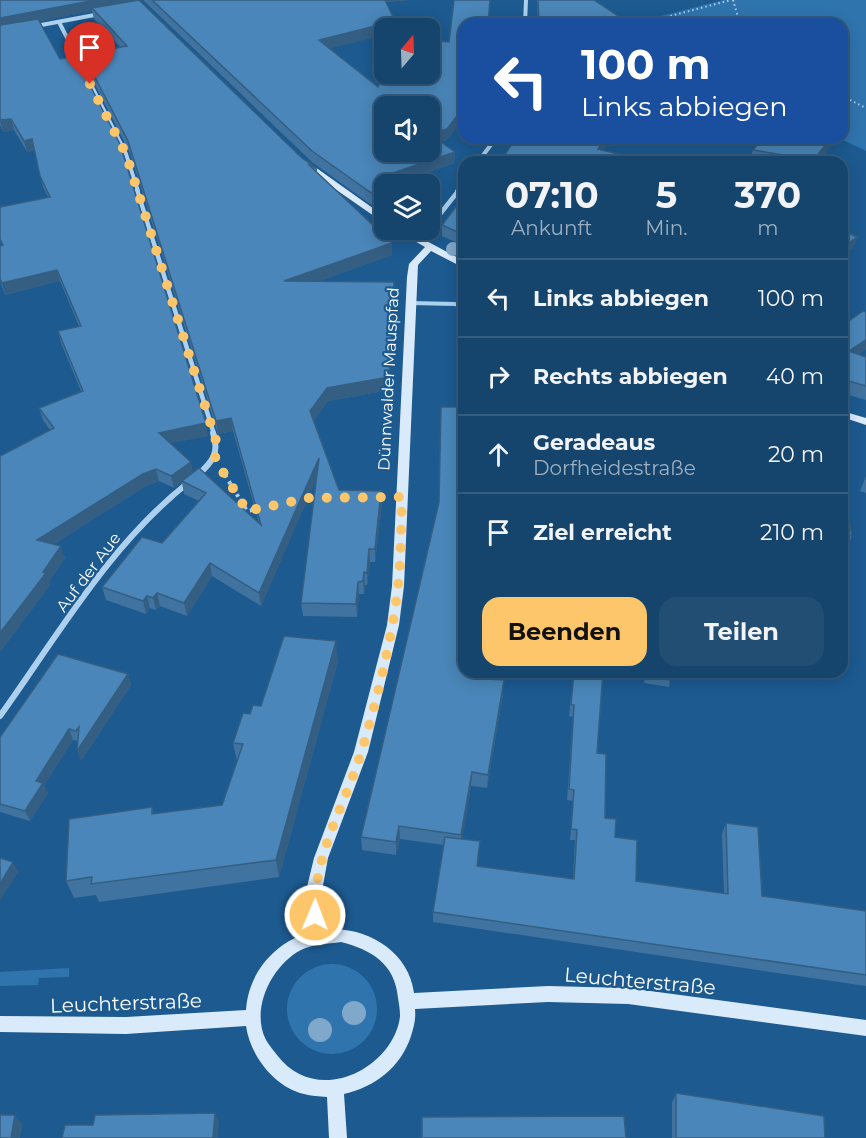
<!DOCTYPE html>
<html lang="de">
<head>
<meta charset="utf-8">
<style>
	:root { --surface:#15446c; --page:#224e74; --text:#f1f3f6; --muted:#9db0c2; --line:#345c7f; --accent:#fec66a }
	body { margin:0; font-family:Montserrat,sans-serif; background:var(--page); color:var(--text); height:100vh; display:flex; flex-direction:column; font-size:22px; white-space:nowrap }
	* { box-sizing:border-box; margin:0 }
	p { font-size:20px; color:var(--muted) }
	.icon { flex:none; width:33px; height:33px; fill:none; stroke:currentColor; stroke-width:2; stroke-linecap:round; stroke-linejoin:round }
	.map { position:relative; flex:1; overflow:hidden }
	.details { position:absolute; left:458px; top:156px; width:390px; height:522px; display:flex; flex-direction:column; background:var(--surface); border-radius:18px; box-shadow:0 3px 15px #0003,0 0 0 2px var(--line) }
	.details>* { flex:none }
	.banner { position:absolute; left:458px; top:18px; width:390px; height:126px; border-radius:18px; box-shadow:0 3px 15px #0003,0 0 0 2px var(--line); background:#1a4fa0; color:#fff; overflow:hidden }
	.needle { width:39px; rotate:19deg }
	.fabs { position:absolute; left:374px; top:18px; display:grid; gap:12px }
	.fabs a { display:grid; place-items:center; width:66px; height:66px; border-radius:12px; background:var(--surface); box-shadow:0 3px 15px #0003,0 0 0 2px var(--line); font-size:30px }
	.pin { position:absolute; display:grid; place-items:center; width:51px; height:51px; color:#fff; margin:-62px -26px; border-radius:50% 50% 50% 0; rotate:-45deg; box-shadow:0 0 6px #0007 }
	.pin .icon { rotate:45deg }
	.me { position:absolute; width:66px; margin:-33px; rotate:1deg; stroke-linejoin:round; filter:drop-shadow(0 0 4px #0008) }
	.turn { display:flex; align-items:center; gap:21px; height:126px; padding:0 24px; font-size:27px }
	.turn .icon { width:78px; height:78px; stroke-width:2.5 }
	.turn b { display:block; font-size:42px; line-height:51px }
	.eta { display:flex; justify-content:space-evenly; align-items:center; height:102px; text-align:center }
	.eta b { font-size:36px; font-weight:700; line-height:42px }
	.action { display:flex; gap:12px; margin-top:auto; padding:12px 24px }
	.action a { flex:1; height:69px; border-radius:18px; background:var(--accent); color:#111; font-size:24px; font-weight:700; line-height:69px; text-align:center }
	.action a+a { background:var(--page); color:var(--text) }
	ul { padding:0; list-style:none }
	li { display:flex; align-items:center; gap:18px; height:78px; padding:0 24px; border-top:2px solid var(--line) }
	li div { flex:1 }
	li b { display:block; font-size:22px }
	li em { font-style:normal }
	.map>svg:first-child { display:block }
	.green { fill:#3074ae }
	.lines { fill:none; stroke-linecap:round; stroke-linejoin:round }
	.path-far1 { stroke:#acd0ee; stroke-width:2; stroke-dasharray:1.5 3; stroke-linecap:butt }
	.path { stroke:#acd0ee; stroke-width:4; stroke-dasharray:3 4.5; stroke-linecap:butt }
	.lane { stroke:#acd0ee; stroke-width:4 }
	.street-far2 { stroke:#acd0ee; stroke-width:4 }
	.street-far1 { stroke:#acd0ee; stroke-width:4.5 }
	.street { stroke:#acd0ee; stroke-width:6 }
	.secondary { fill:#d9eafa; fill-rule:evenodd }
	.tree { fill:#80a8ca }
	.wall { fill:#40739f; fill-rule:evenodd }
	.shaded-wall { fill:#345e82 }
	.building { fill:#4a86b9; stroke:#345e82; stroke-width:1.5; fill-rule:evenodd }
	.route { stroke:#fec66a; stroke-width:10; stroke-dasharray:0 18 }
	.labels { text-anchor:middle; stroke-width:4.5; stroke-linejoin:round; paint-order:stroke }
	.street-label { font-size:16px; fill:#fff; stroke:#1c5a90 }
	.near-street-label { font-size:20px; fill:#fff; stroke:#1c5a90 }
</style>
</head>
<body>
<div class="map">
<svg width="866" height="1138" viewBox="0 0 866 1138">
	<rect width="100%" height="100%" fill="#1c5a90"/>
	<path class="green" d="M723 0H866V151L839 138H842V24H630Z
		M287 1009a45 45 0 1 1 90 0a45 45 0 1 1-90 0Z
		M69 968V977L39 978 38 985 0 986V972Z"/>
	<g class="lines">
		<path class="path-far1" d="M733 0 740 24
			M640 24 731 0
			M842 96 866 108"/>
		<path class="path" d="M225 475 247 511 260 509"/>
		<path class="lane" d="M411 303 455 304 464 308"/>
		<path class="street-far2" d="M59 22 126 154 138 191
			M525 24 526 0
			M36 26 100 14
			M478 162 496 138
			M457 191 464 183"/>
		<path class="street-far1" d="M137 190 214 434
			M429 228 459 190
			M413 238 428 230"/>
		<path class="street" d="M197 476C212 462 220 454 213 433
			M0 716C58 635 110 544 189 482"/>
		<path class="secondary" d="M302 162H308L384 216V223L302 166Z
			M396 230H406L464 261V268L431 251 418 265 404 586 399 625 368 752 328 858 322 891 323 930C363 924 409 950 414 993L548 986 628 988 866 1020V1036L628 1004 548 1002 415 1009C416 1019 414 1026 411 1036 401 1067 375 1087 344 1094L347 1138H329L327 1097C319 1096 311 1096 304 1094 274 1087 250 1055 246 1026L126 1034 0 1032V1016L126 1017 246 1010C248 974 274 943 308 933L306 891 314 858 354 752 387 625 392 586 407 277 409 264 425 247ZM341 942C372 950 395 964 398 998 399 1004 400 1010 400 1016 399 1028 393 1040 386 1049 358 1084 306 1094 277 1055 273 1050 269 1045 266 1040 250 1009 272 965 301 950 313 944 328 944 341 942Z
			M842 411 866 418V425L842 417Z"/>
	</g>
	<g class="tree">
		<circle cx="453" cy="249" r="7"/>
		<circle cx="354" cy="1013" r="12"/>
		<circle cx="320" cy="1030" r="12"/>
	</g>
	<path class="wall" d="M0 0 133 1 302 158 317 168V173L392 243V255L319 281 394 282 395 294 389 390 328 401 314 420 339 490 382 504 375 562H370L367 585H365L364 594H359L357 617 303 616 301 603 316 479 261 606 212 576 187 616 160 606 156 610 150 608 146 614 106 600 102 587 162 543 199 501 184 494 182 483 174 488 159 481 146 486 54 544 65 558 49 582 50 585 0 652V456L50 430 43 420 39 408 81 391 61 343 58 331 79 326 60 281 5 295 0 281V246L2 245 0 241V207L48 197 43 187 34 150 27 152 14 130 3 132 0 125ZM92 11 94 19 120 47 83 54 85 65 130 153 218 434 233 431 259 523 193 473 170 443 208 436 40 21Z
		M143 0H410L386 2 395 21V28H384L329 48 447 140 440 142 455 152 454 163 404 181 384 184V210L370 204 312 162Z
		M537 0H594L630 24H538Z
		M763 138H836L818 162H760L750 160 753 150Z
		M464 196V246L442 236V225Z
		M866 312V349L859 354 866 357V400L842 393V326Z
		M866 476V493L860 491Z
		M842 481 852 536 847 549 842 547Z
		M338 661 279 877 99 902 96 895 74 898 66 881 152 807 154 814 222 805 237 761 233 743 250 714 261 706Z
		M464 672H490L489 679 503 694 487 788 471 786 462 839 479 852 477 866 573 879 575 840H570L573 801 567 800 573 717 569 716 574 672H604V676H603L597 753 605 818 636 881 724 894 722 834 726 823 762 896 866 911V986L433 922V912L444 845 400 839 396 855 362 850 361 837Z
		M646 672H671L669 687 644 683Z
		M128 674 131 685 81 761 78 741 73 740 44 785 48 793 30 821 0 812V737Z
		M676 1093 825 1138H672V1103Z"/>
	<path class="shaded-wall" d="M96 0H133V4L92 8V11L0 29V18Z
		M382 0H410L382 2Z
		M395 21V28H384V35L320 51 319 40Z
		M464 107V118L447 140 430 145V134Z
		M11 119 14 130 3 132 0 121Z
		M606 138H612L597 159 598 149Z
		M831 138H836L818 162H812Z
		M32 139 34 150 27 152 24 141Z
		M455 152 454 163 393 184V173Z
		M857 237 854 247 842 256V248Z
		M392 243V255L285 293 284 281Z
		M57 270 60 281 5 295 2 283Z
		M394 282 395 294 389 390 328 401 312 423 310 411Z
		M866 340V349L845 364 849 351Z
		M231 418 233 431 218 434 216 421Z
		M206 423 208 436 162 445 159 433Z
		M319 458 320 471 261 606 259 593Z
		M191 462 194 474 182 481V483L174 488 171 476Z
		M156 469 159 481 146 486 41 552 37 540 143 474Z
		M381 491 382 504 375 562V549Z
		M61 546 65 558 49 582 50 585 0 652V633Z
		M369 549 370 562 367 585V573Z
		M210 563 212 576 187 616 184 603Z
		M364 572 365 585 364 594 363 581Z
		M358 582 359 594 357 617 356 604Z
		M157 593 160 606 156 610 153 598Z
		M147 596 150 608 146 614 143 601Z
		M336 641 338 661 279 877 276 860Z
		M128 674 131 685 81 761 77 751Z
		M504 680 503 694 487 788 488 775Z
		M69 729 73 740 44 785 48 793 30 821 25 811 36 781Z
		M472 772 471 786 461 848V835Z
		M399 826 400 839 396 855V842Z
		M13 862 18 872 0 901V884Z
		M215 1113 219 1122 218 1138H213Z
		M15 1115 23 1125 20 1138H11Z"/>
	<path class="building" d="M0 0H96L0 18Z
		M139 0 302 158 317 168 308 164 392 243 284 281 394 282 389 377 327 388 310 411 339 490 381 491 375 549H369L367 573 364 572 363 581 358 582 356 604 301 603 319 458 259 593 210 563 184 603 157 593 153 598 147 596 143 601 102 587 142 537 162 543 206 493 182 481 199 468 261 525 231 418 216 421 128 141 83 54 127 46 92 8Z
		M152 0H385L395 21 319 40 378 87 386 74H429V40L449 42 454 0H490L488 24H464V107L447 129 430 134 455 152 393 173 410 184H384V198L370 192 312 151ZM384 106H429V152H384Z
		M538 0H594L630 24H539Z
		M38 19 60 59 75 56 120 144 206 423 159 433 191 462 171 476 156 469 143 474 37 540 61 546 43 572 46 573 0 633V456L54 428 39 408 83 391 58 331 81 326 57 270 2 283 0 279V246L3 245 0 239V207L50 197 40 176 32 139 24 141 11 119 0 120V25Z
		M516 138H606L598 149 651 162H500Z
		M763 138H831L812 162H781L789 156 753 150Z
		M464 196V235L442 225Z
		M842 230 857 237 842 248Z
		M863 311 866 312V340L849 351 866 357V386L842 379V326Z
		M441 407H464V672H489L488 679 504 680 488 775 472 772 461 835 399 826 396 842 361 837 439 502Z
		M842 481 852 536 842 532Z
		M284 636 336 641 276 860 91 884 92 877 66 881 69 819 152 807V814L222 805 243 744 233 743 243 713 250 714 253 705 261 706Z
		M58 654 128 674 77 751 79 727 76 731 69 729 36 781 43 783 25 811 0 804V737Z
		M574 672H603L597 753 606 754 605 818 616 819 615 837 637 840 636 881 728 894 726 823 758 827 762 896 866 911V975L433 912 445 837 480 841 477 866 574 879 577 830 571 829 574 790 569 789 574 705H571Z
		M646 672H671V680L646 676Z
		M0 858 13 862 0 884Z
		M676 1093 824 1116 825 1138H676Z
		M215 1113 213 1138H62L65 1125H93L95 1115Z
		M0 1115H15L11 1138H0Z
		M624 1116 626 1138H422V1117Z"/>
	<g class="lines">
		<path class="route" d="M90 84 126 154 217 444 215 459 247 511 309 498 402 497C401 527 401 558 398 588 391 643 377 700 361 753 344 808 313 855 315 915"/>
	</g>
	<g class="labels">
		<g class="street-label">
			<text transform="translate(388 379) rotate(-87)" y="6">Dünnwalder Mauspfad</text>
			<text transform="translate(88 572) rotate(-53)" y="6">Auf der Aue</text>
		</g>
		<g class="near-street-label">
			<text transform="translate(640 981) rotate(5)" y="7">Leuchterstraße</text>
			<text transform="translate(126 1003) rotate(-2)" y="7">Leuchterstraße</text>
		</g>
	</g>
</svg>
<div class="fabs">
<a><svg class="needle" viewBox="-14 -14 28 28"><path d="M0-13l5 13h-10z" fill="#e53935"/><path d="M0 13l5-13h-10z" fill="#9db0c2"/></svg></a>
<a><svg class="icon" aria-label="sound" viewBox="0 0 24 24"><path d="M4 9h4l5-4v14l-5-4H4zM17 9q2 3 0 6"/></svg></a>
<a><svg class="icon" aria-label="layers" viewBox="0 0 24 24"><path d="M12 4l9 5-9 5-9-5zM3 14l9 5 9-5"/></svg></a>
</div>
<div class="pin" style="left:90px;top:84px;background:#d93025"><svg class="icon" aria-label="arrive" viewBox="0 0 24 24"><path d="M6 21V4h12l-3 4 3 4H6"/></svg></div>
<svg class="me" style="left:315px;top:915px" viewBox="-20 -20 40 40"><circle r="17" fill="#fec66a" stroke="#fff" stroke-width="3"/><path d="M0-11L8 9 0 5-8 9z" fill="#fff"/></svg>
<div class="banner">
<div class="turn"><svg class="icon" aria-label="left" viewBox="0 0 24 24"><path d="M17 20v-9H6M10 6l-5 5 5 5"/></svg><div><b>100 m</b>Links abbiegen</div></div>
</div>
<section class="details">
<div class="eta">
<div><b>07:10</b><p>Ankunft</p></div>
<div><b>5</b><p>Min.</p></div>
<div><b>370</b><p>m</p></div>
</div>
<ul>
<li><svg class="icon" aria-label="left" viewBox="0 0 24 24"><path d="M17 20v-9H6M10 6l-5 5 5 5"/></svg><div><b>Links abbiegen</b></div><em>100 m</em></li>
<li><svg class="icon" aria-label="right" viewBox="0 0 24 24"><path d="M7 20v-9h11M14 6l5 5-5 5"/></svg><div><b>Rechts abbiegen</b></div><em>40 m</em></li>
<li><svg class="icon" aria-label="ahead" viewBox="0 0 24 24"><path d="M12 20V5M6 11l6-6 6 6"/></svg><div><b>Geradeaus</b><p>Dorfheidestraße</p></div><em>20 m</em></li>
<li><svg class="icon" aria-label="arrive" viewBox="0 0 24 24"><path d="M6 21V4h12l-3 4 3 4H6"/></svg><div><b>Ziel erreicht</b></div><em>210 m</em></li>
</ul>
<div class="action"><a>Beenden</a><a>Teilen</a></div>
</section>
</div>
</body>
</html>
